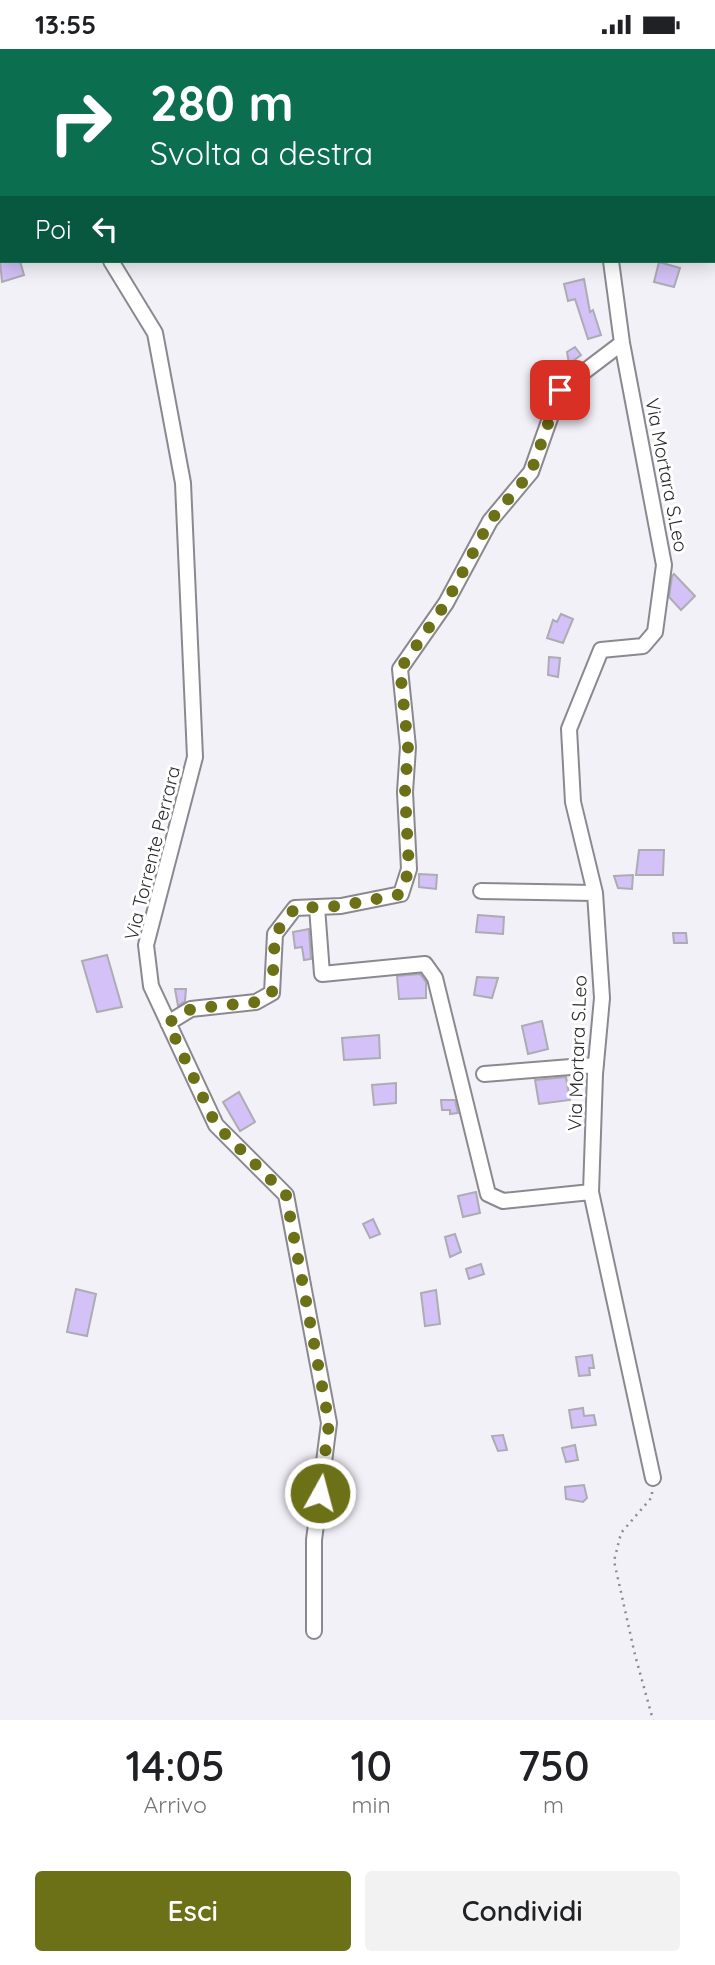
<!DOCTYPE html>
<html lang="it">
<head>
<meta charset="utf-8">
<style>
	:root { --surface:#fff; --page:#f2f2f2; --text:#202124; --muted:#757577; --accent:#6c7016 }
	body { margin:0; font-family:Quicksand,sans-serif; background:var(--page); color:var(--text); height:100vh; display:flex; flex-direction:column; font-size:26px; white-space:nowrap }
	* { box-sizing:border-box; margin:0 }
	p { font-size:23px; color:var(--muted) }
	.icon { flex:none; width:38px; height:38px; fill:none; stroke:currentColor; stroke-width:2; stroke-linecap:round; stroke-linejoin:round }
	.map { position:relative; height:1671px; overflow:hidden }
	.side { display:flex; flex-direction:column; background:var(--surface); flex:1 }
	.side>* { flex:none }
	.top-card { position:absolute; left:0px; top:0px; width:716px; height:214px; box-shadow:0 4px 18px #0003; background:#0b6e4f; color:#fff; overflow:hidden }
	.pin { position:absolute; display:grid; place-items:center; width:60px; height:60px; color:#fff; margin:-30px; border-radius:14px; box-shadow:0 4px 10px #0006 }
	.me { position:absolute; width:77px; margin:-38px; rotate:7deg; stroke-linejoin:round; filter:drop-shadow(0 0 5px #0008) }
	.turn { display:flex; align-items:center; gap:24px; height:147px; padding:0 35px; font-size:32px }
	.turn .icon { width:91px; height:91px; stroke-width:2.5 }
	.turn b { display:block; font-size:49px; line-height:60px }
	.then { display:flex; align-items:center; height:66px; padding:0 35px; background:#0003; gap:14px; font-size:26px }
	.eta { display:flex; justify-content:space-evenly; align-items:center; height:119px; text-align:center }
	.eta b { font-size:42px; font-weight:600; line-height:49px }
	.cta { display:flex; gap:14px; margin-top:auto; padding:14px 35px }
	.cta a { flex:1; height:80px; border-radius:7px; background:var(--accent); color:#fff; font-size:28px; font-weight:600; line-height:80px; text-align:center }
	.cta a+a { background:var(--page); color:var(--text) }
	.status { display:flex; justify-content:space-between; align-items:center; height:49px; padding:0 35px; background:var(--surface); direction:ltr }
	.status svg { height:19px; fill:currentColor }
	.map>svg:first-child { display:block }
	.building { fill:#d3c1f7; stroke:#adacb2; stroke-width:2 }
	.lines { fill:none; stroke-linecap:round; stroke-linejoin:round }
	.minor-casing { stroke:#8b898f; stroke-width:18 }
	.path { stroke:#8b8a8e; stroke-width:2.5; stroke-dasharray:2 5; stroke-linecap:butt }
	.minor { stroke:#fff; stroke-width:14 }
	.route { stroke:#6c7016; stroke-width:12; stroke-dasharray:0 21.6 }
	.labels { text-anchor:middle; stroke-width:6; stroke-linejoin:round; paint-order:stroke }
	.street-label { font-size:19px; fill:#2a2a2c; stroke:#fff }
</style>
</head>
<body>
<div class="status"><b>13:55</b><svg viewBox="0 0 49 12"><path d="M0 12V9h3v3zM5 12V6h3v6zM10 12V3h3v9zM15 12V0h3v12zM26 1h20v11H26zM47 4h2v5h-2z"/></svg></div>
<div class="map">
<svg width="715" height="1671" viewBox="0 0 715 1671">
	<rect width="100%" height="100%" fill="#f3f1f8"/>
	<path class="building" d="M0 212H20L24 226 2 233Z
		M659 213 680 219 674 238 654 233Z
		M584 230 590 263 593 261 601 286 588 290 575 250 568 252 564 235Z
		M575 298 581 306 569 315 567 303Z
		M674 525 695 547 681 561 669 548 672 527Z
		M561 565 573 570 563 594 547 589 553 571 557 573Z
		M549 608 560 609 558 628 548 626Z
		M639 801H664L663 826H636Z
		M419 825 437 826 436 840 419 838Z
		M633 826 632 840 618 839 614 827Z
		M478 866 504 868 503 885 476 883Z
		M309 880 311 910 304 911 302 898 295 899 293 883Z
		M673 884H686L687 894H674Z
		M107 906 122 958 97 963 82 912Z
		M420 925 426 933V949L399 950 397 927Z
		M477 928 498 929 492 949 474 946Z
		M175 940H186L185 952 178 957Z
		M542 972 548 1000 528 1005 522 977Z
		M379 986 380 1009 344 1011 342 989Z
		M566 1028 570 1051 539 1055 535 1031Z
		M396 1034V1054L374 1056 372 1036Z
		M239 1043 255 1073 240 1082 223 1053Z
		M441 1051H455L458 1064 450 1065V1061H442Z
		M476 1143 480 1164 463 1168 458 1147Z
		M373 1170 380 1185 370 1189 363 1175Z
		M455 1185 461 1203 450 1208 445 1188Z
		M481 1215 484 1225 469 1230 466 1220Z
		M76 1240 96 1245 87 1287 67 1283Z
		M436 1241 440 1275 425 1277 421 1244Z
		M592 1306 594 1319H589L590 1326 579 1327 576 1308Z
		M583 1359 584 1367 594 1366 596 1376 572 1379 569 1361Z
		M503 1386 507 1401 498 1402 492 1387Z
		M575 1396 578 1411 566 1413 562 1399Z
		M584 1436 587 1449 583 1453 566 1450 565 1438Z"/>
	<g class="lines">
		<g class="minor-casing">
			<path id="minor" d="M584 0V2
				M0 7 2 9
				M0 94 2 92
				M111 212 155 284 183 434 195 708 146 896 151 937 216 1076 286 1146 329 1374 314 1491V1582
				M611 212 622 294 664 516 655 583 643 597 601 601 569 680 573 753 595 844 602 949 595 1025 591 1143 653 1429
				M481 842 595 844
				M317 858 322 925 425 915 435 929 488 1145 503 1152 591 1143
				M168 974 191 960 256 953 272 944 275 885 295 859 341 857 401 845 409 820 405 743 408 698 400 620 446 554 490 472 531 423 560 341 622 294
				M484 1025 596 1016"/>
		</g>
		<path class="path" d="M652 1443V1448L621 1484 614 1512 635 1606 653 1671"/>
		<use href="#minor" class="minor"/>
	</g>
	<g class="lines">
		<path class="route" d="M320 1444 329 1374 286 1146 216 1076 168 974 191 960 256 953 272 944 275 885 295 859 341 857 401 845 409 820 405 743 408 698 400 620 446 554 490 472 531 423 560 341"/>
	</g>
	<g class="labels">
		<g class="street-label">
			<text transform="translate(667 426) rotate(79)" y="7">Via Mortara S.Leo</text>
			<text transform="translate(152 804) rotate(-76)" y="7">Via Torrente Perrara</text>
			<text transform="translate(577 1004) rotate(-88)" y="7">Via Mortara S.Leo</text>
		</g>
	</g>
</svg>
<div class="pin" style="left:560px;top:341px;background:#d93025"><svg class="icon" aria-label="arrive" viewBox="0 0 24 24"><path d="M6 21V4h12l-3 4 3 4H6"/></svg></div>
<svg class="me" style="left:320px;top:1444px" viewBox="-20 -20 40 40"><circle r="17" fill="#6c7016" stroke="#fff" stroke-width="3"/><path d="M0-11L8 9 0 5-8 9z" fill="#fff"/></svg>
<div class="top-card">
<div class="turn"><svg class="icon" aria-label="right" viewBox="0 0 24 24"><path d="M7 20v-9h11M14 6l5 5-5 5"/></svg><div><b>280 m</b>Svolta a destra</div></div>
<div class="then">Poi<svg class="icon" aria-label="left" viewBox="0 0 24 24"><path d="M17 20v-9H6M10 6l-5 5 5 5"/></svg></div>
</div>
</div>
<section class="side">
<div class="eta">
<div><b>14:05</b><p>Arrivo</p></div>
<div><b>10</b><p>min</p></div>
<div><b>750</b><p>m</p></div>
</div>
<div class="cta"><a>Esci</a><a>Condividi</a></div>
</section>
</body>
</html>
